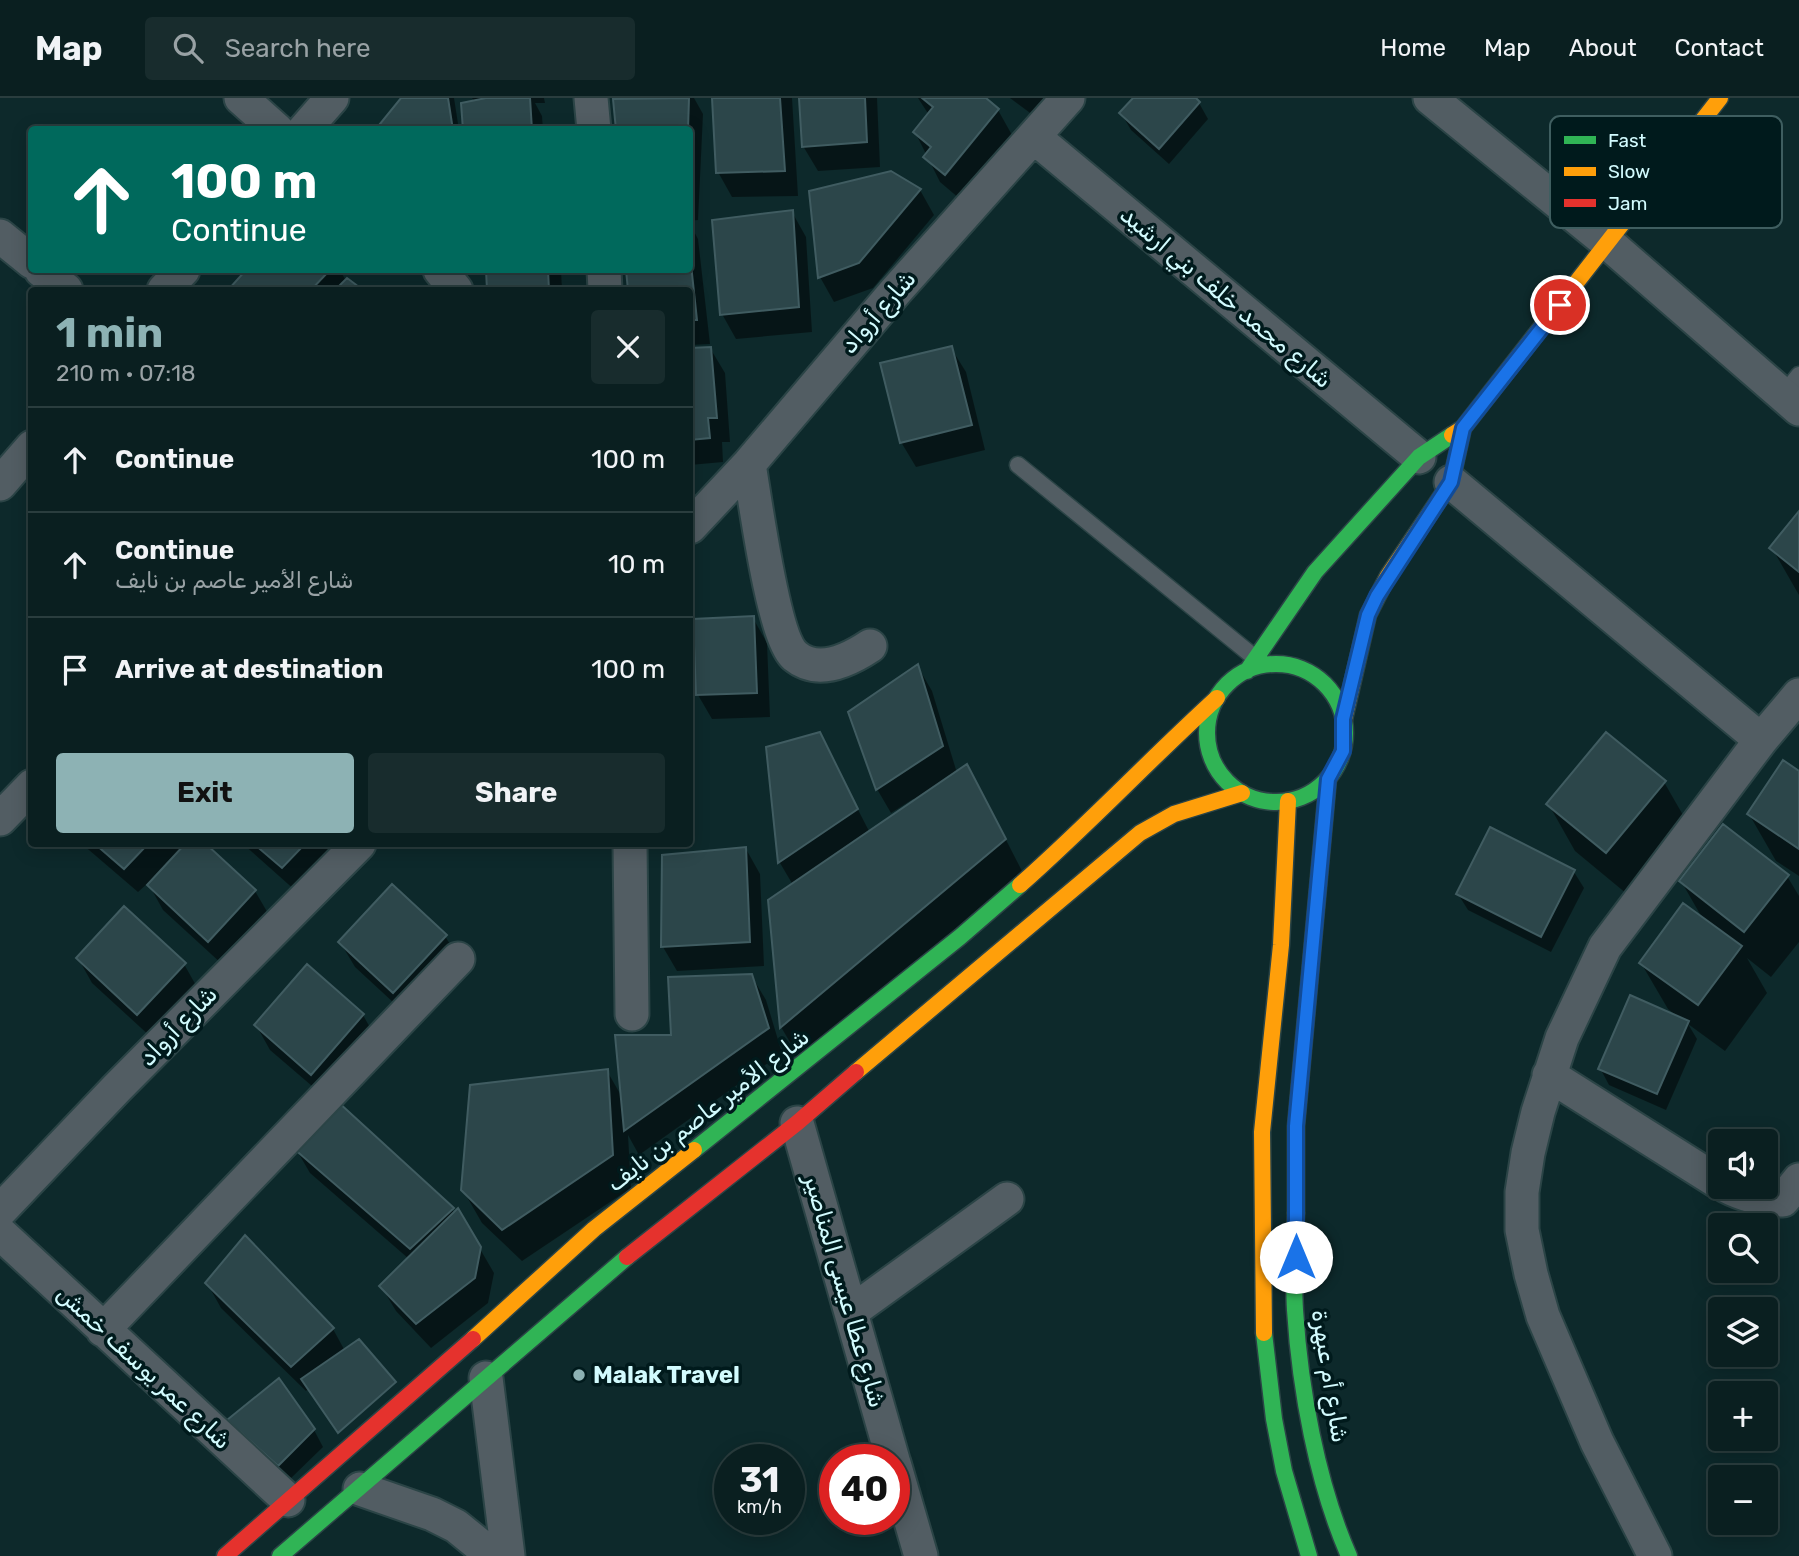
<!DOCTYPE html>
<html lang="en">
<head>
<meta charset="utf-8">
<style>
	:root { --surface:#0a1f20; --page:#182c2d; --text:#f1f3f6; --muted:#99a2a5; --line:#2a3d3e; --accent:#8db2b4 }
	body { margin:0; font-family:Rubik,"Noto Sans Arabic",sans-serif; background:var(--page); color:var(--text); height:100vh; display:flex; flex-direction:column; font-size:26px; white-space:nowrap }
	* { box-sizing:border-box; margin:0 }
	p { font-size:23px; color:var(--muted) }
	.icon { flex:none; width:38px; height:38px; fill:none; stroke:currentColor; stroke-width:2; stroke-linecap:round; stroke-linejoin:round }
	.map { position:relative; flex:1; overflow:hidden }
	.sheet { position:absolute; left:28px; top:189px; width:665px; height:560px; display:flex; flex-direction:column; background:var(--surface); border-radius:7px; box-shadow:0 4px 18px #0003,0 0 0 2px var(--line) }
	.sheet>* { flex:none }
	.guide { position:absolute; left:28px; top:28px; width:665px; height:147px; border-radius:7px; box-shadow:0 4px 18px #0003,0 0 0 2px var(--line); background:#00695c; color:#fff; overflow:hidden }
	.tools { position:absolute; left:1708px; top:1031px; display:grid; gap:14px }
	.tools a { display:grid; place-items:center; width:70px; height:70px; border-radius:7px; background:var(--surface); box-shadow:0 4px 18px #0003,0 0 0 2px var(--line); font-size:35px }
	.speed { position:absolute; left:714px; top:1346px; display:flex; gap:14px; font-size:35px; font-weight:700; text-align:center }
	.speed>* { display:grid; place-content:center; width:91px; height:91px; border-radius:50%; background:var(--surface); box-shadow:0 4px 18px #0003,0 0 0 2px var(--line); line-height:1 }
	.speed small { font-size:18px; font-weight:400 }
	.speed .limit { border:10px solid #d22; background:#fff; color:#111 }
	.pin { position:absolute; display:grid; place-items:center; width:60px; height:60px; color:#fff; margin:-30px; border:4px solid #fff; border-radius:50%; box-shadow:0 2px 7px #0007 }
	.me { position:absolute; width:77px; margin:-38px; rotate:0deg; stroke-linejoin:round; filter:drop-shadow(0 0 5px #0008) }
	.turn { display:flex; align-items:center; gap:24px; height:147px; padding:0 28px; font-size:32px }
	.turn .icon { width:91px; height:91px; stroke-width:2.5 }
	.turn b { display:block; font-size:49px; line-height:60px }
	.round { display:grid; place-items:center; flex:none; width:74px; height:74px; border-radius:7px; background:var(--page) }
	.head { display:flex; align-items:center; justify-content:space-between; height:119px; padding:0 28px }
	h1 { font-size:42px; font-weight:700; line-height:52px; color:var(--accent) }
	.action { display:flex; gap:14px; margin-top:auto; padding:14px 28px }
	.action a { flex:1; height:80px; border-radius:7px; background:var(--accent); color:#111; font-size:28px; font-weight:700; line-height:80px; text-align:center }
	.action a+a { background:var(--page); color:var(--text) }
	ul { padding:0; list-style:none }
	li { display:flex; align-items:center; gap:21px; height:105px; padding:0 28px; border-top:2px solid var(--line) }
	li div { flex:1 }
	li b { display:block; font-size:26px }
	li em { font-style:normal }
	header { display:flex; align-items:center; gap:42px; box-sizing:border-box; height:98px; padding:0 35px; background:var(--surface); border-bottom:2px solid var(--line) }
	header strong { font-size:33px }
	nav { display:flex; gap:38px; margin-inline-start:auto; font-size:24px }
	.search { width:490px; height:63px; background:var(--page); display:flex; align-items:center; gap:18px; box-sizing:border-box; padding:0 24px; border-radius:7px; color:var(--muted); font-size:26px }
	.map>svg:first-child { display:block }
	.shadow { fill:#0007 }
	.building { fill:#2c464a; stroke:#405c61; stroke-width:2 }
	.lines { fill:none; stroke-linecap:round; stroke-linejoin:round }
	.lane-casing { stroke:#2b4446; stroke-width:19 }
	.street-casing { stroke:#2b4446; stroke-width:37 }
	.fast-casing { stroke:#2b4446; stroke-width:19 }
	.slow-casing { stroke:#2b4446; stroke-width:19 }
	.jam-casing { stroke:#2b4446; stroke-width:19 }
	.lane { stroke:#525d63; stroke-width:16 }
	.street { stroke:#525d63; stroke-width:33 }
	.fast { stroke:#30b455; stroke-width:16 }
	.slow { stroke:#ff9f0a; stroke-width:16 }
	.jam { stroke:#e5322d; stroke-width:16 }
	.route-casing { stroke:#114b97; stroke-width:18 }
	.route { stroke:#1a73e8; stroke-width:12 }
	.poi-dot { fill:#8db2b4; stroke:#001a1c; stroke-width:2.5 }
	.labels { text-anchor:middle; stroke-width:7; stroke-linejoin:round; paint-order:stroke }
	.street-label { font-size:24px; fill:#d2fbfe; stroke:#001a1c }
	.poi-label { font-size:24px; font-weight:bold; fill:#d2fbfe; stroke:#001a1c; text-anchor:start }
	.key { fill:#001a1c; stroke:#3f5e60; stroke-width:2 }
	.key-label { font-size:19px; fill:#d2fbfe }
</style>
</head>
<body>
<header>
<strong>Map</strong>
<div class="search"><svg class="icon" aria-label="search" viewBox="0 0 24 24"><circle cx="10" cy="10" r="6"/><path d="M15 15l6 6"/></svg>Search here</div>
<nav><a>Home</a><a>Map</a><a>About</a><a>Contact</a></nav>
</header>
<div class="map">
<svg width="1799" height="1458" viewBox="0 0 1799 1458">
	<rect width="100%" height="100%" fill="#0d292b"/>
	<path class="shadow" d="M403 0H454L459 32H377Z
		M472 0H544L545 5H535L542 18 543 32H465L475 4Z
		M630 0H694L703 16 698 122 690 123V32H617L615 2Z
		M714 0H792L798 98 732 99 718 74Z
		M801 0H877L880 69 818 73 803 48Z
		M918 0H983L998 12 1012 37 960 101 940 84 915 34 929 17Z
		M1010 0H1059L1041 23Z
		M1135 0H1193L1199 5 1208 21 1169 66 1131 32 1121 15Z
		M920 92 934 117 873 190 834 204 820 179 811 94Z
		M792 114 806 139 812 234 736 241 722 216Z
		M690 126 698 141 710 246 690 247V192H629L627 172H690Z
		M248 172H340L346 183 360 192H230Z
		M488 172H561L562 192H488Z
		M710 250 725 275 730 344H722L723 364 690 367V252Z
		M951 250 966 274 985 352 916 369 901 344Z
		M1799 416V497L1772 450Z
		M753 520 767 545 770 619 712 621 698 597Z
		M918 569 932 593 957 675 985 701 1023 775 800 961 781 929 770 803 793 787 780 765 768 651 819 636 870 735 915 703 913 701 891 715 877 691Z
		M1799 675V778L1776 763 1749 716Z
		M1664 684 1691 731 1633 801 1575 753 1549 707Z
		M1491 731 1574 774 1584 790 1551 854 1468 812 1458 796Z
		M82 746H204L255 793 269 817 223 867 163 812 148 785 138 794Z
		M243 746H341L297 794Z
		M746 751 760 776 764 868 677 873 663 849Z
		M1787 778 1799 798V844L1771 879 1747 860 1767 895 1725 953 1688 926 1697 941 1666 1012 1609 987 1600 970 1678 919 1668 911 1641 865 1704 823 1681 783Z
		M445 838 460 863 408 918 355 869 340 844Z
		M78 860 184 866 198 891 152 940 92 885Z
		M751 877 766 902 782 955 639 1057 628 1037 631 1090 522 1163 482 1125 463 1092 607 973 622 999 673 939Z
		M363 917 377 942 326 1000 270 952 256 927Z
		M296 1051 452 1111 455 1116 458 1113 494 1175 488 1205 431 1250 396 1213 381 1188 409 1161 310 1075Z
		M245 1140 333 1231 345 1253 306 1293 221 1210 207 1185Z
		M229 1322 314 1332 323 1349 288 1383 239 1338Z"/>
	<path class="building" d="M401 0H448L453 32H375Z
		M486 0H530L532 32H463L461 5Z
		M689 0 688 32H616L613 1Z
		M712 0H780L785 73 716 75Z
		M799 0H865L867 44 802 49Z
		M922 0H986L999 11 945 77 923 59 931 49 913 34 933 9Z
		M1133 0H1196L1200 4 1159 51 1119 15Z
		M891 73 921 91 859 165 818 180 809 93Z
		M793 112 799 209 720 217 712 122Z
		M690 157 697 222H690V192H628L626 172H690Z
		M246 172H330L311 192H228Z
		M486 172H548L549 192H487Z
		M347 180 363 192H335Z
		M952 248 972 327 900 345 880 265Z
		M711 249 717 320H708L710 340 690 342V250Z
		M1799 413V474L1769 450Z
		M754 518 757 595 696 597 693 521Z
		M918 566 943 648 876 692 848 614Z
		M820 634 858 711 778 765 766 649Z
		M1606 634 1666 683 1606 755 1546 706Z
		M1783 662 1799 673V751L1747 716Z
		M967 666 1006 741 780 930 768 802Z
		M1723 726 1789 777 1744 834 1679 783Z
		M1490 729 1575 772 1541 839 1456 796Z
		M95 746H148L124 771Z
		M185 746H206L256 792 208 844 147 787Z
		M254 746H305L282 770Z
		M746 749 750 844 661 849 662 757Z
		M392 786 447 837 393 895 338 844Z
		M1683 805 1742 848 1698 907 1639 865Z
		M124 808 186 865 137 917 76 860Z
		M307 866 364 916 311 977 254 927Z
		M752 876 769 930 624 1033 615 937H671L668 879Z
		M1630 897 1689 923 1657 996 1598 971Z
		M608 971 613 1057 502 1132 461 1092 470 987Z
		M337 1003 454 1110 410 1151 293 1050Z
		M458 1110 481 1149 475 1180 416 1226 379 1188Z
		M245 1137 334 1230 291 1269 205 1185Z
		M359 1241 396 1284 338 1335 301 1281Z
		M279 1280 315 1331 278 1368 227 1322Z"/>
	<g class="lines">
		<g class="lane-casing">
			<path id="lane" d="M1783 297 1799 277
				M1018 367 1254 559"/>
		</g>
		<g class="street-casing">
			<path id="street" d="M241 0 277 32
				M591 0 594 32
				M1430 0 1608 145 1799 311
				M304 32 332 0
				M1034 39 1419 359
				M0 138 32 164
				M41 172 66 192
				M440 172 456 192
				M604 172 605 192
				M164 192 183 172
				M749 366C755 401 773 539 795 558 818 577 849 562 870 548
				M1451 384 1761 642
				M0 386 32 349
				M690 429 749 366 895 194 1068 0
				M0 721 32 688
				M630 746 632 916
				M1549 977 1720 1085
				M797 1025 893 1362
				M1726 1088C1745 1098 1762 1102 1783 1102L1799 1082
				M0 1113 117 990 359 746
				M0 1135 288 1402
				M851 1214 1007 1101
				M103 1232 458 861
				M486 1280 508 1458
				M894 1365 921 1458
				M360 1391 432 1416 456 1428 493 1458
				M1655 1458 1597 1344 1543 1218 1531 1176 1522 1132V1094L1528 1055 1538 1014 1562 940 1605 849 1761 642 1799 597"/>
		</g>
		<g class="fast-casing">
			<path id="fast" d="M1207 635a69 69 0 1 1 138 0a69 69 0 1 1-138 0Z
				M1247 573 1315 474 1419 359 1452 337
				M694 1052 960 839 1020 787
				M1296 1115C1295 1147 1293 1180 1295 1212 1300 1291 1317 1385 1349 1458
				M1264 1235 1274 1321 1284 1373 1309 1458
				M280 1458 627 1159"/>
		</g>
		<g class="slow-casing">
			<path id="slow" d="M1452 337 1463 330 1720 0
				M1344 621 1368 517 1388 478 1451 384 1463 330
				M1020 787C1088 727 1150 661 1217 600
				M856 974 1140 735 1174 716 1242 695
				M1264 1235 1262 1034 1281 847 1288 703
				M473 1241 594 1131 694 1052"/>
		</g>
		<g class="jam-casing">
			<path id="jam" d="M1296 1115V1028L1328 681
				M627 1159 797 1025 856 974
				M225 1458 473 1241"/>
		</g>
		<use href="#lane" class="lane"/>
		<use href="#street" class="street"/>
		<use href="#fast" class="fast"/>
		<use href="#slow" class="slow"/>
		<use href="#jam" class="jam"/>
	</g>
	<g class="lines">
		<g class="route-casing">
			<path id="route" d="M1296 1159V1028L1328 681 1343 653V621L1368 517 1377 498 1451 384 1463 330 1560 207"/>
		</g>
		<use href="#route" class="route"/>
	</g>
	<circle class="poi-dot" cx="579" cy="1277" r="7"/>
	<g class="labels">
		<g class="street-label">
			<text transform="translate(1226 199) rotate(40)" y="8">شارع محمد خلف بني ارشيد</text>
			<text transform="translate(878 214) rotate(-49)" y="8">شارع أرواد</text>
			<text transform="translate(178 928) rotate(-46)" y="8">شارع أرواد</text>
			<text transform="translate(708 1012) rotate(-38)" y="8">شارع الأمير عاصم بن نايف</text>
			<text transform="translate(845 1193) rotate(74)" y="8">شارع عطا عيسى المناصير</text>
			<text transform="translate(144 1269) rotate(43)" y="8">شارع عمر يوسف خمش</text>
			<text transform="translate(1330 1278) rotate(81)" y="8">شارع أم عبهرة</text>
		</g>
		<g class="poi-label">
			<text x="593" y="1285">Malak Travel</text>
		</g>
	</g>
	<rect x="1550" y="18" width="232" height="112" rx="10" class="key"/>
	<rect x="1564" y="38" width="32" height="8" fill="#30b455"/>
	<rect x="1564" y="69" width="32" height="9" fill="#ff9f0a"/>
	<rect x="1564" y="101" width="32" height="8" fill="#e5322d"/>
	<g class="key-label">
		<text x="1608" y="49">Fast</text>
		<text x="1608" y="80">Slow</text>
		<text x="1608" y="112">Jam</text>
	</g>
</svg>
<div class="tools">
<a><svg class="icon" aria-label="sound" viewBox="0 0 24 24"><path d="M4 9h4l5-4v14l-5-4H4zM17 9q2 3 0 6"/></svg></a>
<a><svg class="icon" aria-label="search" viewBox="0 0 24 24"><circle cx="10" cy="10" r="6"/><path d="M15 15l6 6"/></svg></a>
<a><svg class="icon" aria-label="layers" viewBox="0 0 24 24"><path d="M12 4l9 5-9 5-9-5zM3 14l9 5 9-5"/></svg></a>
<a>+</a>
<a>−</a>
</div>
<div class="speed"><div>31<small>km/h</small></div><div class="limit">40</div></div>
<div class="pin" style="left:1560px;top:207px;background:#d93025"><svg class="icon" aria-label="arrive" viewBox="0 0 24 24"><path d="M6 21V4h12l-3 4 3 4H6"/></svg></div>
<svg class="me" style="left:1296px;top:1159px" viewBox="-20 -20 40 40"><circle r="19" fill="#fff"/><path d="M0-13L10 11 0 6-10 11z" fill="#1a73e8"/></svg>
<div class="guide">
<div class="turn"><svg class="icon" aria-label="ahead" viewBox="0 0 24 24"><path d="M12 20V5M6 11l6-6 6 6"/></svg><div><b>100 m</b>Continue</div></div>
</div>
<section class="sheet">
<div class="head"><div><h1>1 min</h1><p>210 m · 07:18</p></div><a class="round"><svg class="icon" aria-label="close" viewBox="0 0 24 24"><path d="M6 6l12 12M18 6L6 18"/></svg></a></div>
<ul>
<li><svg class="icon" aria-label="ahead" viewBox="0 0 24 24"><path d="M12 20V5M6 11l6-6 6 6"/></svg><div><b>Continue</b></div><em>100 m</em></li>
<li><svg class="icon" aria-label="ahead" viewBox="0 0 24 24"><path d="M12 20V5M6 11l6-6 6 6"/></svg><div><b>Continue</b><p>شارع الأمير عاصم بن نايف</p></div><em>10 m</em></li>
<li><svg class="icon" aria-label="arrive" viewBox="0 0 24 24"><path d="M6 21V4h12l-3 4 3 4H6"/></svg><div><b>Arrive at destination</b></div><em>100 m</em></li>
</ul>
<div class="action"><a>Exit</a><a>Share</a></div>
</section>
</div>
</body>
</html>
